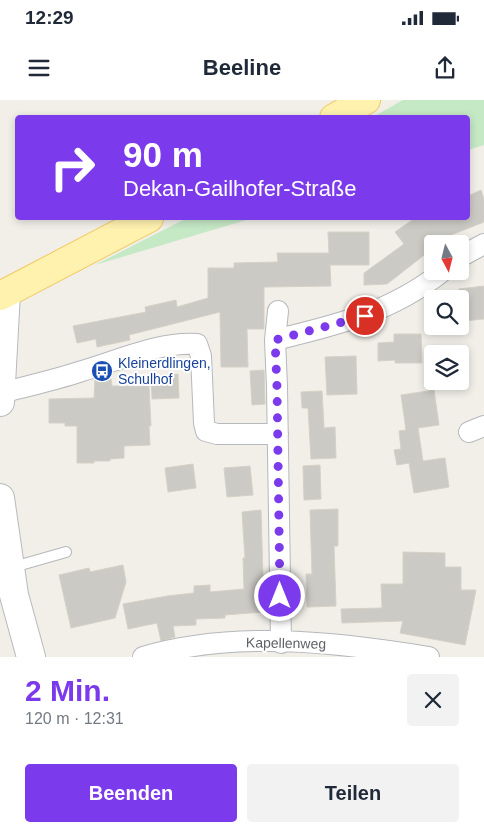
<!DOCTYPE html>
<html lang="de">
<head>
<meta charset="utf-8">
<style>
	:root { --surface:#fff; --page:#f2f2f3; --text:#1f2937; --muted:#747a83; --accent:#7c3aed }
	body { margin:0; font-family:Helvetica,sans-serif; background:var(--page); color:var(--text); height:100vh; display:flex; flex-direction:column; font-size:19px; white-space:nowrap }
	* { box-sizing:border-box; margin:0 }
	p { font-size:16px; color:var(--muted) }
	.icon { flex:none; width:28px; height:28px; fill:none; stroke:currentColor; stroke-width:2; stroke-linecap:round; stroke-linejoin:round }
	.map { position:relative; height:557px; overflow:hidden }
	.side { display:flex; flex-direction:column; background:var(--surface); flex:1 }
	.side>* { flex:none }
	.guide { position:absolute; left:15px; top:15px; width:455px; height:105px; border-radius:5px; box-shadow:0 2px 8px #0003; background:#7c3aed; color:#fff; overflow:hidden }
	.needle { width:32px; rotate:173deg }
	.buttons { position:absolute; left:424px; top:135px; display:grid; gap:10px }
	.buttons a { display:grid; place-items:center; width:45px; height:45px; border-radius:5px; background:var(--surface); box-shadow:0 2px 8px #0003; font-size:25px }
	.pin { position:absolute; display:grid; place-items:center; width:42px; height:42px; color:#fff; margin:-21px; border:2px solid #fff; border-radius:50%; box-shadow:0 1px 5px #0007 }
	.me { position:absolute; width:55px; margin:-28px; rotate:0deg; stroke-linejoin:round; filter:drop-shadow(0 0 4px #0008) }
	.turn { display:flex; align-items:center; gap:18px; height:105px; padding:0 25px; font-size:22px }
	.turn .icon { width:65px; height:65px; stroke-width:2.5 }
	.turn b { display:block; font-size:35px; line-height:42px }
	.round { display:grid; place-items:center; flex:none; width:52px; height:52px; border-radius:5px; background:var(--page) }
	.summary { display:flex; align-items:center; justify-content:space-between; height:85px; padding:0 25px }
	h1 { font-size:30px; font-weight:700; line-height:38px; color:var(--accent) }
	.action { display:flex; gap:10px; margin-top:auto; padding:10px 25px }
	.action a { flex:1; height:58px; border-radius:5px; background:var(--accent); color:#fff; font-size:20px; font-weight:700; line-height:58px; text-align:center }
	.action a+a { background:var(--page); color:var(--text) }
	.status { display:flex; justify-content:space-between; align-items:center; height:35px; padding:0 25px; background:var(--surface); direction:ltr }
	.status svg { height:14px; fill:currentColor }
	header { display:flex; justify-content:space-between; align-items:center; height:65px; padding:0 25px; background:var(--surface); font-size:22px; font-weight:700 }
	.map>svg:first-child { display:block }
	.green { fill:#c5e8c5 }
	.building { fill:#cccac5; stroke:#d6d1c6 }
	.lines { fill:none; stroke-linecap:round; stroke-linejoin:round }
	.lane-casing { stroke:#b5b8bc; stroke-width:12 }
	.street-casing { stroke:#b5b8bc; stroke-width:22 }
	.secondary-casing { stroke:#b6babf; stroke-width:30 }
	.primary-casing { stroke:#f2c960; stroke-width:30 }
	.lane { stroke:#fff; stroke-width:10 }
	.street { stroke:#fff; stroke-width:20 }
	.secondary { stroke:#fff; stroke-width:28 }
	.primary { stroke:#fff2af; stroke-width:28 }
	.route { stroke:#7c3aed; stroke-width:9; stroke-dasharray:0 16.2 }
	.labels { text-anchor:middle; stroke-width:4; stroke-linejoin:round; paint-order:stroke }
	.transit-label { font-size:14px; fill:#164399; stroke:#fff; text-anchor:start }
	.street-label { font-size:14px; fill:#5f6368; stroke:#fff }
</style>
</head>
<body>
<div class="status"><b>12:29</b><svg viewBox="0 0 49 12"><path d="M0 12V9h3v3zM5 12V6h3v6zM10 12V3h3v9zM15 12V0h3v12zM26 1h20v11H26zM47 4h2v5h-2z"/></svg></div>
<header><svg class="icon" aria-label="menu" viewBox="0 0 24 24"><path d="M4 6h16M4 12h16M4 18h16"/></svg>Beeline<svg class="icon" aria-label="share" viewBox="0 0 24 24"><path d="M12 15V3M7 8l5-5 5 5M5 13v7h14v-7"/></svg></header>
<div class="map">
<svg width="484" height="557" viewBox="0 0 484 557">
	<rect width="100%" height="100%" fill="#f1efe8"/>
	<path class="green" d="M403 0H484V45L468 50V18L373 17Z
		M187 118H253L95 165Z"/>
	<path class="building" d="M481 90 484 99V122L451 135 439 144H432V149L387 184 364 185V173L404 144 395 132 415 118H468V96Z
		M328 132H369V165H330L331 186 264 187V229H247L248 267H221L220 212 129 235 130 240 97 247 96 239 77 243 73 226 146 212 145 207 176 200 177 207 208 198V168H234V163L278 162 277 153H329Z
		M484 186V219L463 221 462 214H460L459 189Z
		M394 234H421L422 263H395V260L378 261V243L394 242Z
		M356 256 357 294 327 295 325 257Z
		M264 270 265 304 252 305 250 271Z
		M178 274 179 298 152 299 151 276Z
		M95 279H111L112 286H149L151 326H149L150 345 124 346V358L110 359V361H94V363H77V326H65V323H49V299L94 298Z
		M434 290 439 325 418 328 423 361 445 358 449 387 414 393 409 363 397 365 394 350 401 349 399 331 406 330 401 295Z
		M322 291 324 328 335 327 336 358 311 359 308 308H302L301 292Z
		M193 364 196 388 168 392 165 368Z
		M320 365 321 399 304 400 303 366Z
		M250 366 253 395 227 397 224 368Z
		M338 409V446H334L336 506 307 507 306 474H312L310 410Z
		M261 410 264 512 225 515V518L196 519V525L173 526 175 537 161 541 157 523 128 529 123 504 167 496 194 493V486L210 485V492L244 489 243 458H245L242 412Z
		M403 452 445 453V467H461V490H476L465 545 400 533 403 521 342 523 341 509 382 508 381 484H403Z
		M123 465 126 482 115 518 71 528 59 475 89 468 90 472Z"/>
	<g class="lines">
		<g class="lane-casing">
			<path id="lane" d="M10 468 66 452"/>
		</g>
		<g class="street-casing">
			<path id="street" d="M460 157 484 144
				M278 211 275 240 277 287 281 543
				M275 240C337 225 392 212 443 171
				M1 293C28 286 55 280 82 271 117 261 161 241 197 244L201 256 204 323 206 331 217 334H278
				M469 332 484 326
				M143 557C235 530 336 542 429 557"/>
		</g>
		<g class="secondary-casing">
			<path id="secondary" d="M0 302 6 193
				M0 398 14 495 31 557"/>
		</g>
		<g class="primary-casing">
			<path id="primary" d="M334 18 366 0
				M0 196 149 118"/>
		</g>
		<use href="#lane" class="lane"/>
		<use href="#street" class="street"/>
		<use href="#secondary" class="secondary"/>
		<use href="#primary" class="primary"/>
	</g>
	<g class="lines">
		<path class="route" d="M280 496 277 287 275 240 365 216"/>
	</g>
	<defs>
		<g id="bus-disc" transform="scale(1.125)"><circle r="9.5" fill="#1a4fb4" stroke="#fff"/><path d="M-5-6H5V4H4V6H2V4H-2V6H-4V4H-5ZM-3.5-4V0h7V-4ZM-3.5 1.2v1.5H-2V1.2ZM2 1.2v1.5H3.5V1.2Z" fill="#fff"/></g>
	</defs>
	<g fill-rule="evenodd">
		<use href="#bus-disc" x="102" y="271"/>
	</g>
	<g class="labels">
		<g class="transit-label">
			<text x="118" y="268">Kleinerdlingen,<tspan x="118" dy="16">Schulhof</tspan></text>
		</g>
		<g class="street-label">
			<text transform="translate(286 543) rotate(1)" y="5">Kapellenweg</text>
		</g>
	</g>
</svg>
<div class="buttons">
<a><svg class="needle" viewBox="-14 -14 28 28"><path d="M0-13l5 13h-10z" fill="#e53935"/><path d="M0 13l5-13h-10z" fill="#747a83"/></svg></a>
<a><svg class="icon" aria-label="search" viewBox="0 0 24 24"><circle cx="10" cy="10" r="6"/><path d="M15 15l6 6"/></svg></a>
<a><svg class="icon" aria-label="layers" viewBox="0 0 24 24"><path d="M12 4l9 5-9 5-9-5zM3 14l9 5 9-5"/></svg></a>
</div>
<div class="pin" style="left:365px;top:216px;background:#d93025"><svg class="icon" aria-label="arrive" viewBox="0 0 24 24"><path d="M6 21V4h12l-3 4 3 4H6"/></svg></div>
<svg class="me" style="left:280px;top:496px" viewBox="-20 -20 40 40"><circle r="17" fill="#7c3aed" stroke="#fff" stroke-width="3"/><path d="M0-11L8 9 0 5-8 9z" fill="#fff"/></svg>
<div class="guide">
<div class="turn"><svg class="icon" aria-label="right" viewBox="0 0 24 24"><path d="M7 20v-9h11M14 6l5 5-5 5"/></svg><div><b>90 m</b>Dekan-Gailhofer-Straße</div></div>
</div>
</div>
<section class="side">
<div class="summary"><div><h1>2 Min.</h1><p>120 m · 12:31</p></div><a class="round"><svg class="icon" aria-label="close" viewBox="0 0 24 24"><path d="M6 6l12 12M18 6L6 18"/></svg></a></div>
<div class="action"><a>Beenden</a><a>Teilen</a></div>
</section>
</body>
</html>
